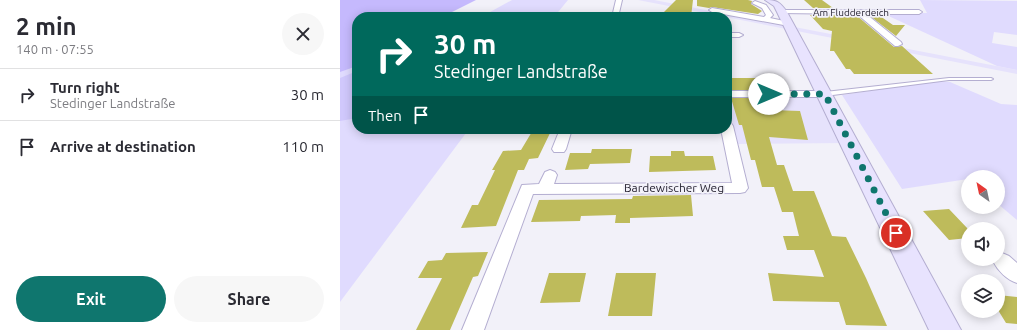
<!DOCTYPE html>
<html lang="en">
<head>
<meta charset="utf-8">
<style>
	:root { --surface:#fff; --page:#f7f7f7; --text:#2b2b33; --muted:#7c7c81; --line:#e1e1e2; --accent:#0f766e }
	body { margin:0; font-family:Ubuntu,sans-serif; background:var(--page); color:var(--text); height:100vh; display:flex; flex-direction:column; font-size:15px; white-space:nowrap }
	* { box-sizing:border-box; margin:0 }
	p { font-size:13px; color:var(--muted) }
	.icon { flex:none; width:22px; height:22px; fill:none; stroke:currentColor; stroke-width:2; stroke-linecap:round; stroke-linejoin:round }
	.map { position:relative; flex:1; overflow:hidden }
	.details { display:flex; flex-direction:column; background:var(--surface); width:340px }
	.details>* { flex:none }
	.banner { position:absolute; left:12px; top:12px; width:380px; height:122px; border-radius:16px; box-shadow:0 2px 10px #0003; background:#00695c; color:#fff; overflow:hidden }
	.needle { width:26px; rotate:327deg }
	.fabs { position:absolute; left:621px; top:170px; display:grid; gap:8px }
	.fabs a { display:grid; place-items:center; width:44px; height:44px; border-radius:50%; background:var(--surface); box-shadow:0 2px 10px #0003; font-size:20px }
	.pin { position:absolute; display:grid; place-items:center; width:34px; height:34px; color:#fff; margin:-17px; border:2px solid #fff; border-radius:50%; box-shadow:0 1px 4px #0007 }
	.me { position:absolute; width:44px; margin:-22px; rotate:90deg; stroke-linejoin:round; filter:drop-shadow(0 0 3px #0008) }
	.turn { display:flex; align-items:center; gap:14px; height:84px; padding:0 16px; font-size:18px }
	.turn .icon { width:52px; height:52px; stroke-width:2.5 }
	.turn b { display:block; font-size:28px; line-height:34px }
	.then { display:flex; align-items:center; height:38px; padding:0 16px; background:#0003; gap:8px; font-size:15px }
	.round { display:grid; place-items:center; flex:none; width:42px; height:42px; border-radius:21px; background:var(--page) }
	.head { display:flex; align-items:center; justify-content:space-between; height:68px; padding:0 16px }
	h1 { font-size:24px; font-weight:700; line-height:30px }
	.action { display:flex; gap:8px; margin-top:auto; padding:8px 16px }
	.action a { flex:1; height:46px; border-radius:24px; background:var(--accent); color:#fff; font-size:16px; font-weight:700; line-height:46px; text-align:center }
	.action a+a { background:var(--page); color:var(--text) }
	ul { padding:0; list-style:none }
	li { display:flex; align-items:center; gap:12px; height:52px; padding:0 16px; border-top:1px solid var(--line) }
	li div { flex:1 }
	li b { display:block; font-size:15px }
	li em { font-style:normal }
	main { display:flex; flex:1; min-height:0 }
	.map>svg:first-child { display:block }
	.built { fill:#e6e2fc }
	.green { fill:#e0dbfe }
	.forest { fill:#c5b9fd }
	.water { fill:#d0c8fc }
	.building { fill:#bebb5b }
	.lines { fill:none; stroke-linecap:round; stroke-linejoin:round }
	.lane-casing { stroke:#b4aed1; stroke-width:2 }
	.street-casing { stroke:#b4aed1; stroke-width:2 }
	.secondary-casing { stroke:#b4aed1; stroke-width:2 }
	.lane { fill:#fff; fill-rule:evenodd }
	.street { fill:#fff; fill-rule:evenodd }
	.secondary { fill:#e8e3fe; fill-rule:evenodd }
	.route { stroke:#0f766e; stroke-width:7; stroke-dasharray:0 12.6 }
	.labels { text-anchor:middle; stroke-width:3.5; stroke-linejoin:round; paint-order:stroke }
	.far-street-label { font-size:10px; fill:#221f2d; stroke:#f2f1f9 }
	.street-label { font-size:12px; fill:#221f2d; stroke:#f2f1f9 }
</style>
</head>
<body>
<main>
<section class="details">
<div class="head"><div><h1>2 min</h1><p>140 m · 07:55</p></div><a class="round"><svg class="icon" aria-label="close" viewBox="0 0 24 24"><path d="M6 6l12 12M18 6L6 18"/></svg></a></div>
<ul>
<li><svg class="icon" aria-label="right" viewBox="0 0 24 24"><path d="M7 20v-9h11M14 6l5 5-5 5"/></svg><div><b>Turn right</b><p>Stedinger Landstraße</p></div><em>30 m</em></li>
<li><svg class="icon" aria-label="arrive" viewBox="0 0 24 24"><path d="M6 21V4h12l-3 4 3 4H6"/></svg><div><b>Arrive at destination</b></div><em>110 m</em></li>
</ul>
<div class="action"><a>Exit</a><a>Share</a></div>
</section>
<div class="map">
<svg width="677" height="330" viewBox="0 0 677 330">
	<rect width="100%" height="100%" fill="#f2f1f9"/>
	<path class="built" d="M298 0H314L677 70V74Z
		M387 97 481 98 506 143 397 144Z"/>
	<path class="green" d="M0 0 17 17V129H129L0 302Z
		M172 0H228L214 17H141Z
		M580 0 677 1V35L654 32 652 43 677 47V70L657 66 542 13H587Z
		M599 81 610 82 661 104 677 105V220L658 204V177H628V179L562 189 502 95Z"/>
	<path class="forest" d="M0 0H136L102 17H17V66L0 72Z"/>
	<path class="water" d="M17 71V118L0 121V78Z"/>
	<path class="building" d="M336 0H353L351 17H319Z
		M357 0H408L412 1 411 4 422 11 418 14 372 7 369 8 357 6Z
		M464 0H482L493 8H473Z
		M470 15H516L554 47 562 46 593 74H514L510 69H506L494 51H490L492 31 483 29Z
		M530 16H540L553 25H565L556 36Z
		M387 78H416L421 90H389Z
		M391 98H425L430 110 460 111 468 140 429 137 437 165H444L453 191H474L492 236 506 237 526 278 547 326 506 325 499 302 433 301 428 273 484 277 474 250H447L443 236H459L453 212H442L434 187H422L415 160H411L402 125H399Z
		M212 129 198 158 189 159 184 170H178L156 226 121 228 132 205H138L155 170H152L163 151 181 150 193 130Z
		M252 149H292L290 163 250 164 248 169 225 170 230 153H251Z
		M331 151H344L345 156H373L376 170 309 172 310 156H331Z
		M351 195 353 216 290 218V223H275L276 215 241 216 240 221 191 222 199 200 292 199 293 196Z
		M609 209 628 229V238L609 240 583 211Z
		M148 252 138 276 133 277 110 330H76L102 278H78L88 261 102 260 106 253Z
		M209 273H246L240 302 200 303Z
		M276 273H316L312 316H268Z
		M658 295 677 297V324L666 323 658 310Z"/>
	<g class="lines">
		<g class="lane-casing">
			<path id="lane" d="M609 78H651L653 79 651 80H609L485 96 482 94 485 92Z"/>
		</g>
		<g class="street-casing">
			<path id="street" d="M276 0H282L279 13 294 17H272Z
				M415 1 426 5 433 15 430 18 449 22 453 24 449 26 372 12 369 10 372 8 424 17 426 15 422 8 412 3Z
				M442 10H579L582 12 579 14H526L561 42 562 44 558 46H555L517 14 440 13 439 12Z
				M387 33H399L403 35 399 37H387Z
				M387 91H485L490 94 485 97H387Z
				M387 122 391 123 393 126 408 188 405 192 400 193 193 194 144 330H122L182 185 199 184 205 172 210 170 215 172 217 175 214 184 392 183 381 129H387Z
				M220 129H232L226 149 224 152H214L212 149Z
				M662 253 669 256 677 263V283C667 280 658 271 653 261L654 259H658V255Z"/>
		</g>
		<g class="secondary-casing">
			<path id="secondary" d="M425 0C437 0 440 2 447 12L621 330H589L437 12 434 6Z"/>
		</g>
		<use href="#lane" class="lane"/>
		<use href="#street" class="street"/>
		<use href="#secondary" class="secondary"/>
	</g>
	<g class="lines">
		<path class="route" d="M429 94H485L556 233"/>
	</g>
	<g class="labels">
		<g class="far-street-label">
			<text x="511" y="16">Am Fludderdeich</text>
		</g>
		<g class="street-label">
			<text x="334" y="192">Bardewischer Weg</text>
		</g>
	</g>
</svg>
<div class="fabs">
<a><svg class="needle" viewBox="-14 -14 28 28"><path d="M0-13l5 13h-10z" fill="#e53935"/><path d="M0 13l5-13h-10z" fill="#7c7c81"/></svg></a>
<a><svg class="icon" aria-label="sound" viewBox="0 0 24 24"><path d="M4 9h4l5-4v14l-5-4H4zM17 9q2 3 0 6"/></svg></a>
<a><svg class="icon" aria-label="layers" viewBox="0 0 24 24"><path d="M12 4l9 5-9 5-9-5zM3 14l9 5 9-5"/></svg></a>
</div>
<div class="pin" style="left:556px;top:233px;background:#d93025"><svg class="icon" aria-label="arrive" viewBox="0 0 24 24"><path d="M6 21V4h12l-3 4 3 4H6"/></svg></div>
<svg class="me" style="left:429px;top:94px" viewBox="-20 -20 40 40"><circle r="19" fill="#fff"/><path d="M0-13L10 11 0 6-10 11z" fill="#0f766e"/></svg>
<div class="banner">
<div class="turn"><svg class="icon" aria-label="right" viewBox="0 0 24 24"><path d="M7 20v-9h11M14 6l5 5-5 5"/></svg><div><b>30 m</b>Stedinger Landstraße</div></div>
<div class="then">Then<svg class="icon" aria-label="arrive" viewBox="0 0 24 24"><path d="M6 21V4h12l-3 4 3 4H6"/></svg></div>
</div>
</div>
</main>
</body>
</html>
